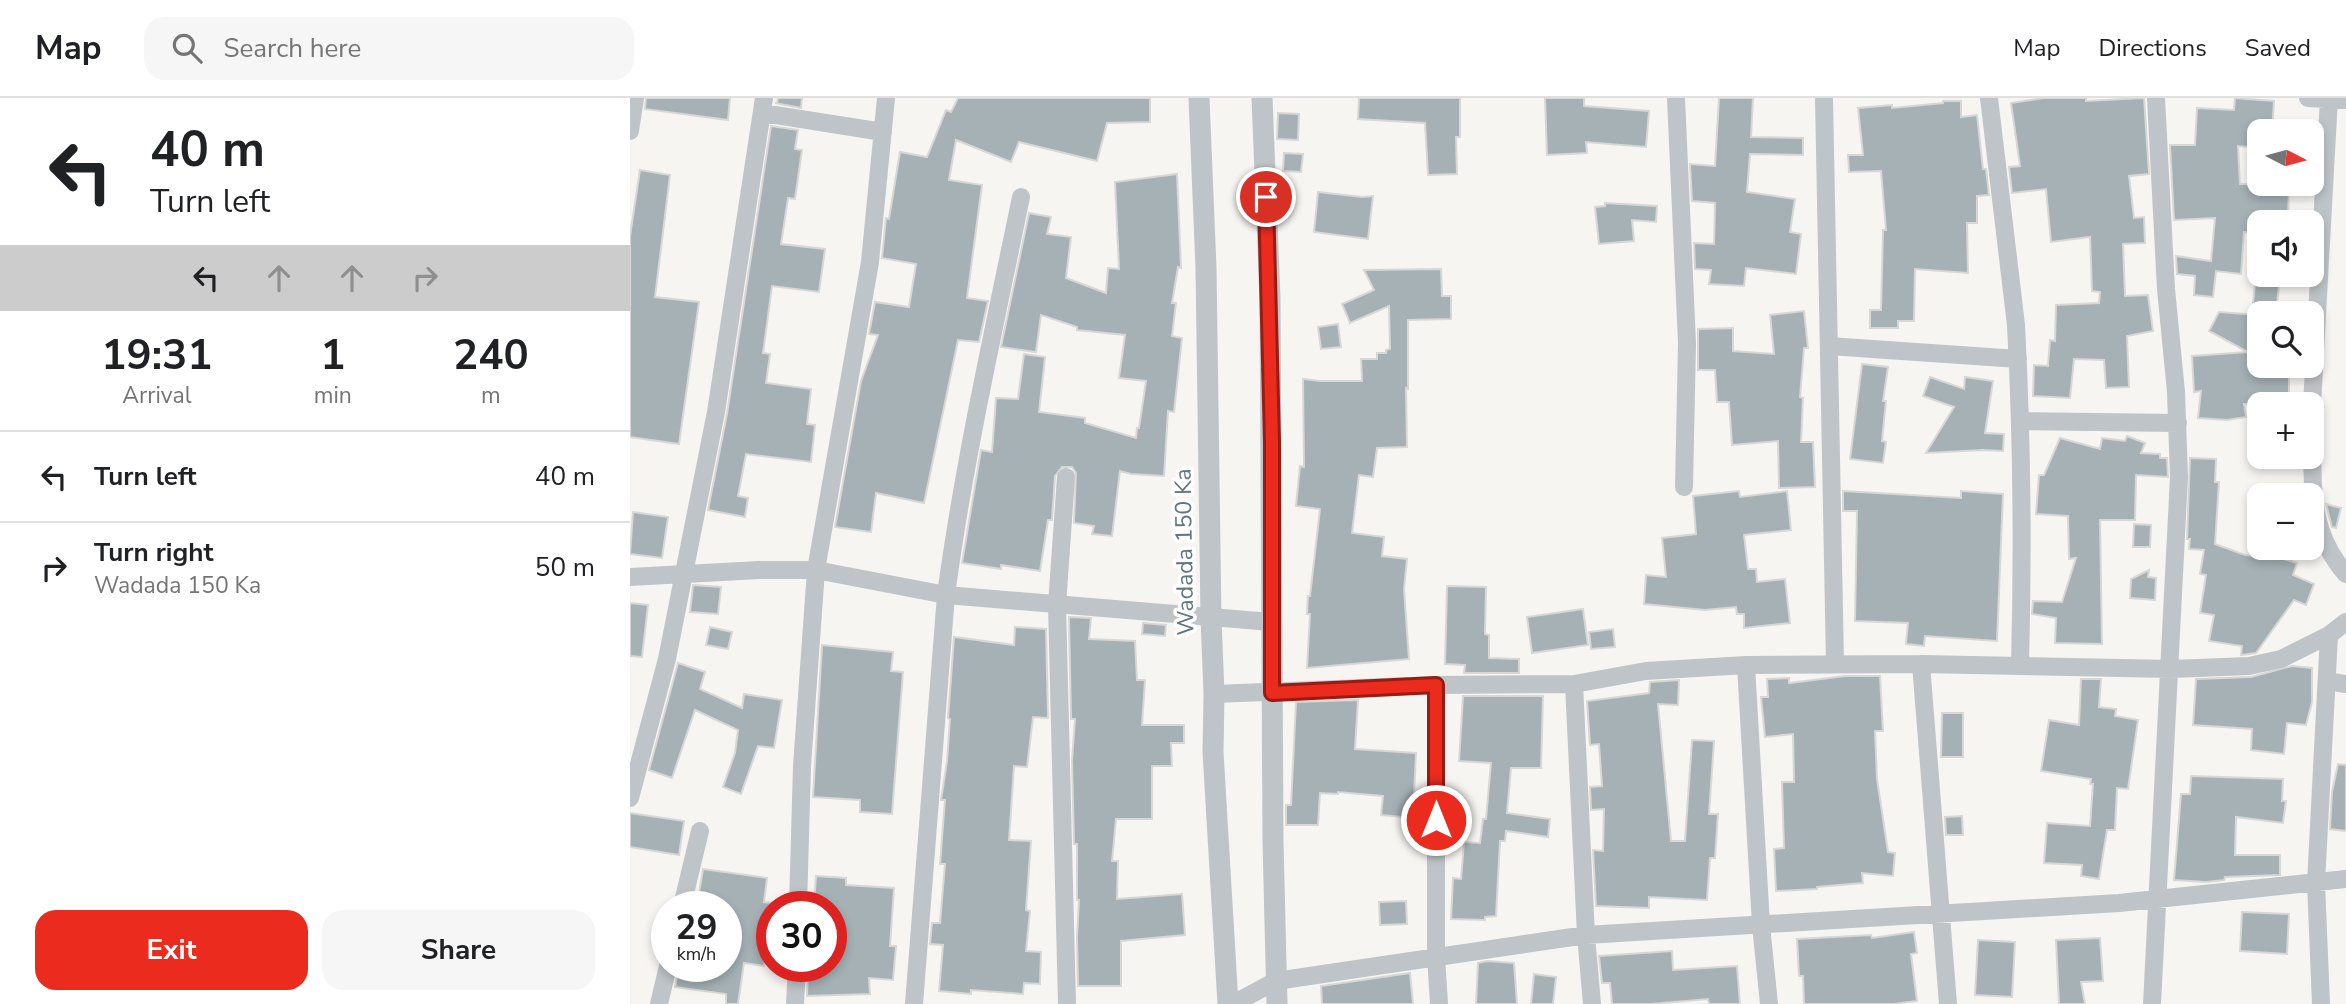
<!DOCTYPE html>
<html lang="en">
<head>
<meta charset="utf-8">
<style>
	:root { --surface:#fff; --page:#f6f6f6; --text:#202124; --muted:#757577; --line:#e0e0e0; --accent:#ea2b1e }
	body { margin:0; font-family:"Nunito Sans",sans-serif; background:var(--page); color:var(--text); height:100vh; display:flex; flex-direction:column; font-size:26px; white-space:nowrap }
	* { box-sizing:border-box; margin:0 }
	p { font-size:23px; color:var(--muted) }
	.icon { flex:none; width:38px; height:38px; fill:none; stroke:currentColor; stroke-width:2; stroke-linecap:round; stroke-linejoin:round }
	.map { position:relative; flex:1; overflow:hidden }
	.details { display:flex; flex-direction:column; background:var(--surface); width:630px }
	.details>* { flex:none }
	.guide { background:#fff; color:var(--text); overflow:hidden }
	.needle { width:46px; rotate:96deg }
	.buttons { position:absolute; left:1617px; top:21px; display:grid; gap:14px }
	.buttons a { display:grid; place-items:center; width:77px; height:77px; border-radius:14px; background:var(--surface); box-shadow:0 4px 10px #0003; font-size:35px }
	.speed { position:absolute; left:21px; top:793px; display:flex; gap:14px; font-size:35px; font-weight:700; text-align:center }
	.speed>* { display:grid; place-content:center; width:91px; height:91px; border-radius:50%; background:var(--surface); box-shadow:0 4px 10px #0003; line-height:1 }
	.speed small { font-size:18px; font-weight:400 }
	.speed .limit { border:10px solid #d22; background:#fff; color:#111 }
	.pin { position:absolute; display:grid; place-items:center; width:60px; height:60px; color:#fff; margin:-30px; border:4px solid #fff; border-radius:50%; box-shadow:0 2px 7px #0007 }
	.me { position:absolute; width:77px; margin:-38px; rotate:0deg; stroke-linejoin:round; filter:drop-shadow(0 0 5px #0008) }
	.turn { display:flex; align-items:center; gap:24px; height:147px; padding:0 35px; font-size:32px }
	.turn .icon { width:91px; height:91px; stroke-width:2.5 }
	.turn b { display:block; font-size:49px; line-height:60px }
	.lanes { display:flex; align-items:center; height:66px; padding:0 35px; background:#0003; justify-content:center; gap:35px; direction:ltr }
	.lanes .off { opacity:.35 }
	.eta { display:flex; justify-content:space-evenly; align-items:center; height:119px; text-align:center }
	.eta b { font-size:42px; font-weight:700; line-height:49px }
	.action { display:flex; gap:14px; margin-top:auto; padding:14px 35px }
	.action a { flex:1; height:80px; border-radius:21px; background:var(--accent); color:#fff; font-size:28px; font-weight:700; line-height:80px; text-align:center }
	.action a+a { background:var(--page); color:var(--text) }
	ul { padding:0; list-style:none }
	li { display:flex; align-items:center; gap:21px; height:91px; padding:0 35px; border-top:2px solid var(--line) }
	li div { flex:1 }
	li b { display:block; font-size:26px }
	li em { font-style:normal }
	header { display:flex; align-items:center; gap:42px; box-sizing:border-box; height:98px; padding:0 35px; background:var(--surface); border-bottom:2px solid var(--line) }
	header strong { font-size:33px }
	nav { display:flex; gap:38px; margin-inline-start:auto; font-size:24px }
	.search { width:490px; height:63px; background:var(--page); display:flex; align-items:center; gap:18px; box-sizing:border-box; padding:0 24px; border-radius:21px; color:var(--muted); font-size:26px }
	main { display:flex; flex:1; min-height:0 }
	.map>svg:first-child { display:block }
	.building { fill:#a5b1b5; stroke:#d7d7d5; stroke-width:2 }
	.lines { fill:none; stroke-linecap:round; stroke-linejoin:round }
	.minor { stroke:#bec4c7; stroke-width:18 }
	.tertiary { stroke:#bec4c7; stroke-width:21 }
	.route-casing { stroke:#981c14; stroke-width:18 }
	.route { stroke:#ea2b1e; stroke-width:12 }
	.labels { text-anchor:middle; stroke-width:7; stroke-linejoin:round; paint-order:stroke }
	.street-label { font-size:23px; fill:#5f767f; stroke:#fff }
</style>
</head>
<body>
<header>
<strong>Map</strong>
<div class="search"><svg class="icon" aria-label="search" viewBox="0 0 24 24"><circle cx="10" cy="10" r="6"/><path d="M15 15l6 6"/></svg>Search here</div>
<nav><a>Map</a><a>Directions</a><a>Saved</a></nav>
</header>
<main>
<section class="details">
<div class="guide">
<div class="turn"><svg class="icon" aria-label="left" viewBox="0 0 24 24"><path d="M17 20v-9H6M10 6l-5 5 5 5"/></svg><div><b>40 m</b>Turn left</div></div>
<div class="lanes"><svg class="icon" aria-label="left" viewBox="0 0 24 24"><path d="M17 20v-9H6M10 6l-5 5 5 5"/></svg><svg class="icon off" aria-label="ahead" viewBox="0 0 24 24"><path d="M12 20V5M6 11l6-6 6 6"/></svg><svg class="icon off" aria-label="ahead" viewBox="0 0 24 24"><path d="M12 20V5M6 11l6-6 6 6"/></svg><svg class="icon off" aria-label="right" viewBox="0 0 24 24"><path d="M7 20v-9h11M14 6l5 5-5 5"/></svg></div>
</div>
<div class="eta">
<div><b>19:31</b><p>Arrival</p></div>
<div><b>1</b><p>min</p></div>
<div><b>240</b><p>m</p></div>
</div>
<ul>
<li><svg class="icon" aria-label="left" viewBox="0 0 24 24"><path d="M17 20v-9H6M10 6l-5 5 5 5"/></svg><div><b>Turn left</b></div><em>40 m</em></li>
<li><svg class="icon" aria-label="right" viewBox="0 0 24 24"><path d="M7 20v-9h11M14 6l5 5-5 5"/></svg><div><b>Turn right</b><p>Wadada 150 Ka</p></div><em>50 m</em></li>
</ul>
<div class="action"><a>Exit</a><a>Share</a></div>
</section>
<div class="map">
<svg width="1716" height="906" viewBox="0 0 1716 906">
	<rect width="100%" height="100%" fill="#f6f5f2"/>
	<path class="building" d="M16 0H100L98 22 15 11Z
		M148 0H172L171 10 145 5H147Z
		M328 0H520V24L477 25 467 63 389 44 381 64 326 42 319 82 352 87 337 200 358 203 349 244 328 242 294 405 246 395 241 434 205 429 231 283 248 237 239 236 245 204 279 209 286 166 252 160 256 120 259 121 270 54 297 59 316 12 321 14Z
		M729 0H830V39H826L827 76 798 77 795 25 728 21Z
		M915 0H954V8L1019 13 1016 49 956 44 957 55 917 57Z
		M1089 0H1123L1121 39 1173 40V57L1120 56 1117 94 1165 101 1160 134 1171 136 1166 176 1116 170 1114 188 1079 186 1081 172 1065 171 1064 145 1084 146 1085 105 1062 103 1060 66 1085 68Z
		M1414 0H1456V3L1514 0 1519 76 1499 78 1504 120 1514 119 1515 145 1493 146 1495 198 1518 197 1523 233 1497 238 1499 289 1476 290 1474 262 1444 261 1440 300 1403 298 1404 267 1418 268 1420 242 1425 243 1426 207 1469 205 1470 194 1462 193 1460 139 1421 144 1416 91 1382 95 1379 69 1390 68 1381 5Z
		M1605 0 1644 3 1642 33H1629V50L1608 48 1610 86H1659L1658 124H1629V135L1614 134 1611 176 1586 173 1583 199 1564 197 1565 178 1547 176 1546 158 1581 163 1585 120 1544 122 1540 47H1565L1567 10 1604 12Z
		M1313 3H1331V19L1347 17 1353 71H1356L1359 97 1347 98V125H1337L1338 175 1285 171 1284 223H1268V230H1240V212H1251L1253 132H1256L1251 73 1219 74 1218 57H1233L1228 10 1262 7V10L1313 5Z
		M648 15 669 16 668 42 647 41Z
		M141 28 168 32 165 51 172 52 165 101 158 100 151 146 195 151 189 194 142 188 133 255 140 256 136 285 181 291 177 326 185 327 181 364 116 356 108 398 118 400 115 419 78 412 97 316Z
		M654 55 673 56 671 74 653 73Z
		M10 72 40 77 25 199 69 204 49 346 0 339V138Z
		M547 76 551 170 548 169 542 205H546L542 238 552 240 544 314 538 313 534 378 501 376 490 373 482 438 462 436 464 428 444 425 446 375 442 369H432L425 378 422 422H418L410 473 371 467V471L332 465 351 352 362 354 366 300 388 301 394 256 415 259 409 314 455 320V325L506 340 507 330H509L516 283 489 280 495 237 447 232V229L411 217 406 254 371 249 399 115 421 119 417 136 441 139 436 180 476 195 478 170 489 171 485 84Z
		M688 94 732 99 743 98 738 141 684 134Z
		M975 105 1027 108 1026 124 1002 122 1004 143 969 146 965 109 975 108Z
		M811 171 812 198H821V221L778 222V291L776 290 777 349 747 350 743 379 729 377 722 435 754 439 752 458 777 461 774 491 779 561 677 570 680 516H677L678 498H680L690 411 666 408 670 368 674 369 673 281 690 283H732L731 261H747V255H756V252L760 251 759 208 720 225 712 206 744 192 734 172Z
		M1626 178 1650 179 1646 215 1622 213Z
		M1174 213 1178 250H1174L1170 299 1173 300 1171 344H1183L1185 389 1149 390 1148 343 1102 347 1099 304H1087L1085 272H1068V231L1103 230V253L1144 256 1140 217Z
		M1589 214 1629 217V268H1659V306H1614L1616 319 1597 322 1568 320 1571 293 1564 294 1562 258 1618 254 1579 233Z
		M708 226 711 249 691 251 688 229Z
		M1232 266 1258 269 1253 303H1256L1252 343 1256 344 1253 365 1220 361Z
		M1300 279 1334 291 1335 279 1363 283 1355 335 1374 336 1373 353 1353 352 1296 355 1324 309 1293 298Z
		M1497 338 1515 345 1511 355 1530 356V360H1537L1538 379 1506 377 1505 422H1470L1472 546 1425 545 1426 520 1402 516 1403 503 1432 504 1446 460 1439 461 1438 418 1406 416 1409 377H1414L1430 340 1470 351 1472 340 1495 343Z
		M1560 360 1586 361 1585 384H1589L1585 446 1615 457 1654 461 1667 465 1663 477 1684 486 1676 507 1664 502 1626 555 1611 557 1612 548 1579 543 1584 517 1570 515 1576 477 1570 476 1574 452 1559 451 1560 441H1557Z
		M1109 393 1110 399 1157 393 1161 432 1114 437 1118 471H1126L1127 484 1155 481 1160 525 1114 530V516H1107L1106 509 1075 512 1014 506 1016 477 1036 479 1032 440 1066 436 1063 398Z
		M1213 393 1331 400V393L1373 396 1367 543 1295 538 1294 548 1276 546 1278 525 1225 523 1227 413H1213Z
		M1696 406 1711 410 1706 430 1702 429Z
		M3 414 38 419 32 460 0 456Z
		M1504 426 1521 427 1520 449H1503Z
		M1519 472 1518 479 1526 480 1525 502 1500 500 1501 481Z
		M63 487 91 489 88 516 60 514Z
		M817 488 856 489 855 536 859 537V560L889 561V575H834L835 567 815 566Z
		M0 505 18 507 12 559 0 558Z
		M953 511 958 547 902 555 897 519Z
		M439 519 461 520 459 541 505 543 507 582H515L512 627H554V645H541L542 668H522V721H486L482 763H488L487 801 552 796 555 837 491 843V888H448L447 839 449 802H447V746H444L442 663 445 621H441Z
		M513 525 536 527 535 538 512 536Z
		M80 529 102 534 98 551 76 547Z
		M385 529 416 531 418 620 403 619 397 669 384 668 379 742 401 743 396 812 400 813 396 853 411 854 410 886 394 885 393 896 341 892V896L309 893 313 847 300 846 302 825H310L315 766H310L315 702H311L317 663 320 621 318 620 324 539 384 547Z
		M983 531 985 549 961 551 959 534Z
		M192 547 263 554 261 573 273 574 262 716 230 714V702L183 699Z
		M48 565 75 574 70 591 112 610 114 596 152 602 144 650 128 648 111 696 93 689 105 655 108 632 65 612 42 680 19 672Z
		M1662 568 1682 570V604L1676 627 1657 625 1654 656 1621 652 1622 631 1563 627 1566 581 1621 579Z
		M1215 578H1250L1253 633H1245L1247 681 1258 754 1265 755 1263 778 1232 775 1233 785 1187 789V791L1146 793 1144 751 1154 750 1152 684H1164L1163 636 1135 639 1131 599H1138L1137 581 1159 580V585Z
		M1451 581H1471L1469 609 1486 611 1485 618 1508 622 1498 691 1487 690 1485 732H1477L1469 781 1451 778 1452 767 1414 765 1417 725 1460 728 1463 686H1460L1461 681 1411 673 1419 622 1449 627Z
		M1049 582 1048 607 1028 606 1041 743H1055L1062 642 1084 643 1079 716H1088L1085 760H1080L1077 802 1019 799V810L966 808 963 752 973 753 974 711 961 712 960 689 972 688 969 646 960 647 957 603 1019 595 1020 584Z
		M833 598H913L911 670H881L877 715 920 721 918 739 876 733 875 743H870L866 818 855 819V822L821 821 823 780 831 781 834 744 850 745 853 721H856L861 665 829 663Z
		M728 602 725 651 786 655 783 720 751 717 753 698 708 694V696L690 695 688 727H656V707H661L666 604Z
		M1312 615H1333V659H1311Z
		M1708 666 1716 667V733L1700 731 1702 694Z
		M1561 678 1653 681 1652 703H1656L1653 725 1606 719 1605 757H1650V777L1595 779 1594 782 1576 784 1544 782 1551 696H1560Z
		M0 715 54 723 49 757 0 749Z
		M1332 718 1333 737H1316L1315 719Z
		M73 771 137 780 134 804 143 805 134 868 114 865 108 906H96V896L45 889 49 868H96V808H67Z
		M186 778 216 780V787L264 790 260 848H266L263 882 239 880 240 896 177 898 178 876H184V868H201V808H184Z
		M776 803 777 826 750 827 749 804Z
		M1612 814 1659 816 1657 856 1610 853Z
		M1284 834 1287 855 1281 856 1287 903 1264 906H1174L1173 878H1169L1167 841 1241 837 1242 840Z
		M1470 840 1473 883 1451 884 1455 906H1429L1426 842Z
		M1348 842 1385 844 1382 899 1345 897Z
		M1042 853 1043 872 1107 868 1110 906H1079L1078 901 1021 906H982L980 885H972L969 858Z
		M857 863 884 865 887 906H846L848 865Z
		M780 875 783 906H692L691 888Z
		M904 876 926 879 923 906H901Z"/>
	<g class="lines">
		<path class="minor" d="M1046 0 1057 245 1054 389
			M1194 0 1205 565
			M1359 0 1386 227C1392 340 1393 453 1390 567
			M1678 0 1716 2
			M132 15 253 34
			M0 33 5 0
			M1199 248 1388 261
			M1682 307 1699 0
			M1391 323 1548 325
			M1682 342C1683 394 1680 435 1716 476
			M436 379 427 507 437 906
			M0 479 129 472H186L316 497 641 524
			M1291 566 1318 906
			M1116 567 1131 827 1139 906
			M1697 583 1716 586
			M944 586 956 837 962 906
			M806 587V858L809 906
			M584 596 806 587 944 586 1016 573 1116 567 1291 566 1541 571 1619 568 1651 561 1699 537 1716 524
			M0 700 37 561 86 314 134 0
			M52 808 70 733
			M168 808 172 668 186 472 240 164 256 0
			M29 906 38 868
			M165 906 167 868
			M284 906 316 497C334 363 364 231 391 99
			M603 906 646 883 956 837 1489 805 1716 781
			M1522 906 1549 379 1546 294 1536 191 1526 0
			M1691 906 1686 785 1699 537"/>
		<path class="tertiary" d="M569 0 576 170 581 520 584 596 583 654 598 906
			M632 0 640 199 643 743 647 906"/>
	</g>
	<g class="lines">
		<g class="route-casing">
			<path id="route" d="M636 99 642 344V595L806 587V722"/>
		</g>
		<use href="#route" class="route"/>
	</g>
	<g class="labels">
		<g class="street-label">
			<text transform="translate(554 454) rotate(-91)" y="8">Wadada 150 Ka</text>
		</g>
	</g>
</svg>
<div class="buttons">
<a><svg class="needle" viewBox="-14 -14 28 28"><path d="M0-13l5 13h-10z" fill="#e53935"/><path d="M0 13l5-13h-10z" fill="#757577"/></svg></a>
<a><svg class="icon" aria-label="sound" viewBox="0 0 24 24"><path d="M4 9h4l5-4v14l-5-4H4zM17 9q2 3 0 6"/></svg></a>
<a><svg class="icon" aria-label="search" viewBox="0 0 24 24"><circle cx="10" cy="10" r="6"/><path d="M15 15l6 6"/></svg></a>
<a>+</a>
<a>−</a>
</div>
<div class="speed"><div>29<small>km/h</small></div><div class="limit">30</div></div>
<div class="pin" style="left:636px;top:99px;background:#d93025"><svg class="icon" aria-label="arrive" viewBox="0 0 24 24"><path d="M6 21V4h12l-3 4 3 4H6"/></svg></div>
<svg class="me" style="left:806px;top:722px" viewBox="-20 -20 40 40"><circle r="17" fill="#ea2b1e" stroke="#fff" stroke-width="3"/><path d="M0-11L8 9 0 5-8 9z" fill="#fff"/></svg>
</div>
</main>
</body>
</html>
